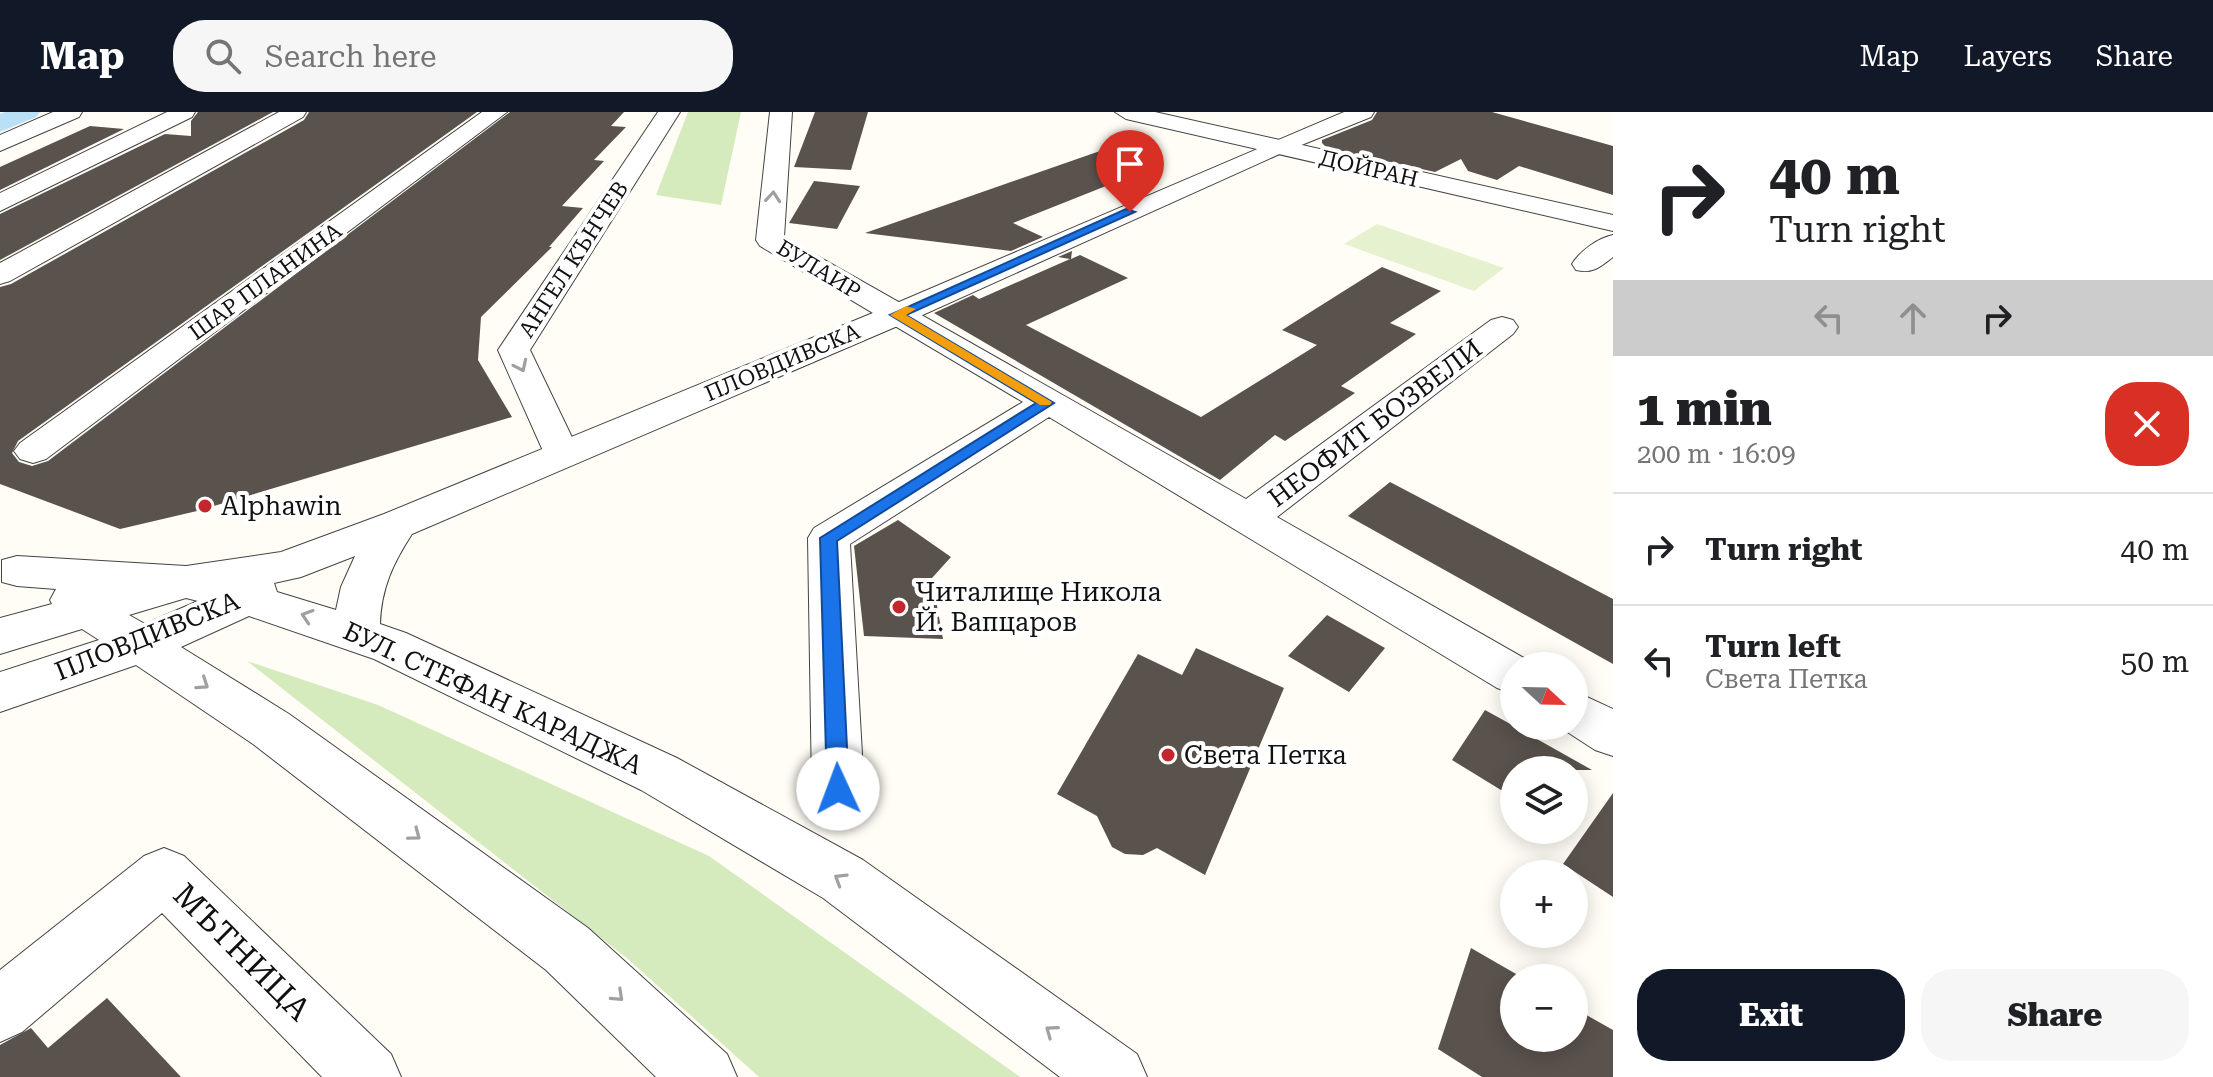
<!DOCTYPE html>
<html lang="en">
<head>
<meta charset="utf-8">
<style>
	:root { --surface:#fff; --page:#f6f6f6; --text:#202124; --muted:#757577; --line:#e0e0e0; --accent:#111827 }
	body { margin:0; font-family:"Roboto Serif",serif; background:var(--page); color:var(--text); height:100vh; display:flex; flex-direction:column; font-size:30px; white-space:nowrap }
	* { box-sizing:border-box; margin:0 }
	p { font-size:26px; color:var(--muted) }
	.icon { flex:none; width:44px; height:44px; fill:none; stroke:currentColor; stroke-width:2; stroke-linecap:round; stroke-linejoin:round }
	.map { position:relative; flex:1; overflow:hidden }
	.details { display:flex; flex-direction:column; background:var(--surface); width:600px }
	.details>* { flex:none }
	.hud { background:#fff; color:var(--text); overflow:hidden }
	.needle { width:52px; rotate:112deg }
	.buttons { position:absolute; left:1500px; top:540px; display:grid; gap:16px }
	.buttons a { display:grid; place-items:center; width:88px; height:88px; border-radius:50%; background:var(--surface); box-shadow:0 4px 20px #0003; font-size:40px }
	.pin { position:absolute; display:grid; place-items:center; width:68px; height:68px; color:#fff; margin:-82px -34px; border-radius:50% 50% 50% 0; rotate:-45deg; box-shadow:0 0 8px #0007 }
	.pin .icon { rotate:45deg }
	.me { position:absolute; width:88px; margin:-44px; rotate:358deg; stroke-linejoin:round; filter:drop-shadow(0 0 6px #0008) }
	.turn { display:flex; align-items:center; gap:28px; height:168px; padding:0 24px; font-size:36px }
	.turn .icon { width:104px; height:104px; stroke-width:2.5 }
	.turn b { display:block; font-size:56px; line-height:68px }
	.lanes { display:flex; align-items:center; height:76px; padding:0 24px; background:#0003; justify-content:center; gap:40px; direction:ltr }
	.lanes .off { opacity:.35 }
	.round { display:grid; place-items:center; flex:none; width:84px; height:84px; border-radius:32px; background:var(--page) }
	.headline { display:flex; align-items:center; justify-content:space-between; height:136px; padding:0 24px }
	h1 { font-size:48px; font-weight:800; line-height:60px }
	.action { display:flex; gap:16px; margin-top:auto; padding:16px 24px }
	.action a { flex:1; height:92px; border-radius:32px; background:var(--accent); color:#fff; font-size:32px; font-weight:800; line-height:92px; text-align:center }
	.action a+a { background:var(--page); color:var(--text) }
	ul { padding:0; list-style:none }
	li { display:flex; align-items:center; gap:24px; height:112px; padding:0 24px; border-top:2px solid var(--line) }
	li div { flex:1 }
	li b { display:block; font-size:30px }
	li em { font-style:normal }
	header { display:flex; align-items:center; gap:48px; box-sizing:border-box; height:112px; padding:0 40px; background:var(--accent); color:#fff }
	header strong { font-size:38px }
	nav { display:flex; gap:44px; margin-inline-start:auto; font-size:28px }
	.search { width:560px; height:72px; background:var(--page); display:flex; align-items:center; gap:20px; box-sizing:border-box; padding:0 28px; border-radius:32px; color:var(--muted); font-size:30px }
	main { display:flex; flex:1; min-height:0 }
	.map>svg:first-child { display:block }
	.green { fill:#d5ebbd }
	.pitch { fill:#e6f2cf }
	.lines { fill:none; stroke-linecap:round; stroke-linejoin:round }
	.canal { fill:#b9e0f7; fill-rule:evenodd }
	.building { fill:#5a524d }
	.minor-casing { stroke:#444; stroke-width:2 }
	.tertiary-casing { stroke:#444; stroke-width:2 }
	.minor { fill:#fff; fill-rule:evenodd }
	.tertiary { fill:#fff; fill-rule:evenodd }
	.oneway { stroke:#a0a0a0 }
	.route { fill:#1a73e8; stroke:#114b97; stroke-width:2 }
	.slow { fill:#f59e0b }
	.poi-dot { fill:#c4262e; stroke:#fff; stroke-width:3 }
	.labels { text-anchor:middle; stroke-width:8; stroke-linejoin:round; paint-order:stroke }
	.far-street-label { font-size:22px; fill:#111; stroke:#fff }
	.street-label { font-size:26px; fill:#111; stroke:#fff }
	.poi-label { font-size:26px; fill:#111; stroke:#fff; text-anchor:start }
	.near-street-label { font-size:32px; fill:#111; stroke:#fff }
</style>
</head>
<body>
<header>
<strong>Map</strong>
<div class="search"><svg class="icon" aria-label="search" viewBox="0 0 24 24"><circle cx="10" cy="10" r="6"/><path d="M15 15l6 6"/></svg>Search here</div>
<nav><a>Map</a><a>Layers</a><a>Share</a></nav>
</header>
<main>
<div class="map">
<svg width="1613" height="965" viewBox="0 0 1613 965">
	<rect width="100%" height="100%" fill="#fffdf5"/>
	<path class="green" d="M688 0H741L721 93 656 83Z
		M247 549 378 593 709 744 1020 965H759L628 847Z"/>
	<path class="pitch" d="M1377 112 1504 156 1474 179 1344 132Z"/>
	<g class="lines">
		<path class="canal" d="M5 0H40L36 5 0 20V2Z"/>
	</g>
	<path class="building" d="M198 0H273L0 148V102L165 22 191 24V9Z
		M309 0H477L18 329 12 341 19 350 32 354 48 349 510 0H624L611 14 626 15 594 48 604 49 562 94 583 96 549 135H552L481 205 478 248 512 305 197 399 120 417 0 372V175L11 172 304 8Z
		M815 0H868L851 58 794 55Z
		M1377 0H1492L1613 34V83L1519 54 1497 68 1468 59 1461 47 1435 60 1327 36 1322 31V28L1372 8Z
		M90 14 124 17 0 78V55Z
		M1100 39 1111 72 1013 111 1043 125 1011 139 865 121Z
		M814 69 860 74 837 117 789 111Z
		M1072 139 1071 147 1080 143 1128 166 1026 213 1201 305 1317 233 1282 218 1382 155 1441 179 1390 211 1416 222 1341 274 1355 281 1285 329 1275 323 1220 368 934 201 973 183 979 187 1070 147 1058 145Z
		M1390 370 1613 487V552L1348 404Z
		M898 408 951 445 932 466 943 527 864 524 854 434Z
		M1327 503 1385 536 1349 580 1288 544Z
		M1196 536 1284 576 1205 763 1157 736 1143 743 1125 742 1112 735 1097 704 1057 682 1138 542 1182 563Z
		M1485 598 1514 614 1592 658H1514V686L1452 648Z
		M1613 681V785L1563 752Z
		M1471 836 1523 866H1514V926H1574V896L1613 918V965H1482L1438 937Z
		M107 886 181 965H0V933L31 916 48 936Z"/>
	<g class="lines">
		<g class="minor-casing">
			<path id="minor" d="M167 0H195L192 5 0 99V81Z
				M279 0H306L303 5 10 169 0 172V151Z
				M482 0H507L46 347 33 351 20 347 14 339 20 331Z
				M658 0H680L530 238 580 342 574 350 561 354 548 350 498 238Z
				M770 0H792L784 125 1246 387 1491 208 1502 205 1513 208 1518 215 1513 222 1277 405 1531 550 1533 554H1514V582L1497 576 1049 305 850 432 864 677 857 693 838 700 819 693 812 677 808 426 814 416 1023 290 760 134 756 128Z
				M1115 0H1155L1613 103V119L1126 7Z
				M1613 123V145C1600 155 1593 162 1576 158L1572 152C1580 139 1598 126 1613 123Z
				M1574 579 1613 597V644L1595 638 1558 614H1574Z
				M164 736 184 744 391 942 401 965H322L162 801 22 920 0 930V858L144 744Z"/>
		</g>
		<g class="tertiary-casing">
			<path id="tertiary" d="M53 0H82L79 5 0 39V23Z
				M1344 0H1374L1371 5 1284 40 907 210 412 422C393 451 381 477 380 512L406 521 677 646 863 748 1137 942 1147 965H1060L823 786 641 678 374 547 249 504 181 535 289 602 588 816 727 942 737 965H656L546 858 253 632 136 553 0 600V560L99 528 82 517 0 542V506L52 492 50 488 56 477 17 474 2 470V448L17 444 186 454 281 440 384 402 885 196ZM355 444 341 475 336 498 277 480 274 471 301 465ZM186 486 198 489 145 512 129 503Z"/>
		</g>
		<use href="#minor" class="minor"/>
		<use href="#tertiary" class="tertiary"/>
	</g>
	<defs><path id="oneway-chevron" d="M-2-3.5L2.5 0L-2 3.5" fill="none" stroke-width="1.6" stroke-linecap="round" stroke-linejoin="round" transform="scale(2)"/></defs>
	<g class="oneway">
		<use href="#oneway-chevron" transform="translate(773 85) rotate(-85)"/>
		<use href="#oneway-chevron" transform="translate(521 254) rotate(65)"/>
		<use href="#oneway-chevron" transform="translate(307 504) rotate(-162)"/>
		<use href="#oneway-chevron" transform="translate(203 572) rotate(34)"/>
		<use href="#oneway-chevron" transform="translate(415 723) rotate(37)"/>
		<use href="#oneway-chevron" transform="translate(840 767) rotate(-148)"/>
		<use href="#oneway-chevron" transform="translate(618 884) rotate(43)"/>
		<use href="#oneway-chevron" transform="translate(1051 919) rotate(-144)"/>
	</g>
	<path class="route" d="M1126 97 1135 100 906 203 1054 291 837 429 849 677 845 683 838 686 830 683 827 677 820 426 1036 291 890 203Z"/>
	<path class="slow" d="M906 194 916 197 906 203 1052 290 1050 293H1040L890 203Z"/>
	<g class="poi-dot">
		<circle cx="205" cy="394" r="8"/>
		<circle cx="899" cy="495" r="8"/>
		<circle cx="1168" cy="643" r="8"/>
	</g>
	<g class="labels">
		<g class="far-street-label">
			<text transform="translate(1369 56) rotate(13)" y="8">ДОЙРАН</text>
			<text transform="translate(573 147) rotate(-57)" y="8">АНГЕЛ КЪНЧЕВ</text>
			<text transform="translate(819 157) rotate(31)" y="8">БУЛАИР</text>
			<text transform="translate(265 169) rotate(-36)" y="8">ШАР ПЛАНИНА</text>
			<text transform="translate(782 250) rotate(-23)" y="8">ПЛОВДИВСКА</text>
		</g>
		<g class="street-label">
			<text transform="translate(1375 311) rotate(-37)" y="9">НЕОФИТ БОЗВЕЛИ</text>
			<text transform="translate(147 524) rotate(-22)" y="9">ПЛОВДИВСКА</text>
			<text transform="translate(493 586) rotate(25)" y="9">БУЛ. СТЕФАН КАРАДЖА</text>
		</g>
		<g class="poi-label">
			<text x="221" y="403">Alphawin</text>
			<text x="915" y="489">Читалище Никола<tspan x="915" dy="30">Й. Вапцаров</tspan></text>
			<text x="1184" y="652">Света Петка</text>
		</g>
		<g class="near-street-label">
			<text transform="translate(242 840) rotate(45)" y="11">МЪТНИЦА</text>
		</g>
	</g>
</svg>
<div class="buttons">
<a><svg class="needle" viewBox="-14 -14 28 28"><path d="M0-13l5 13h-10z" fill="#e53935"/><path d="M0 13l5-13h-10z" fill="#757577"/></svg></a>
<a><svg class="icon" aria-label="layers" viewBox="0 0 24 24"><path d="M12 4l9 5-9 5-9-5zM3 14l9 5 9-5"/></svg></a>
<a>+</a>
<a>−</a>
</div>
<div class="pin" style="left:1130px;top:100px;background:#d93025"><svg class="icon" aria-label="arrive" viewBox="0 0 24 24"><path d="M6 21V4h12l-3 4 3 4H6"/></svg></div>
<svg class="me" style="left:838px;top:677px" viewBox="-20 -20 40 40"><circle r="19" fill="#fff"/><path d="M0-13L10 11 0 6-10 11z" fill="#1a73e8"/></svg>
</div>
<section class="details">
<div class="hud">
<div class="turn"><svg class="icon" aria-label="right" viewBox="0 0 24 24"><path d="M7 20v-9h11M14 6l5 5-5 5"/></svg><div><b>40 m</b>Turn right</div></div>
<div class="lanes"><svg class="icon off" aria-label="left" viewBox="0 0 24 24"><path d="M17 20v-9H6M10 6l-5 5 5 5"/></svg><svg class="icon off" aria-label="ahead" viewBox="0 0 24 24"><path d="M12 20V5M6 11l6-6 6 6"/></svg><svg class="icon" aria-label="right" viewBox="0 0 24 24"><path d="M7 20v-9h11M14 6l5 5-5 5"/></svg></div>
</div>
<div class="headline"><div><h1>1 min</h1><p>200 m · 16:09</p></div><a class="round" style="background:#d93025;color:#fff"><svg class="icon" aria-label="close" viewBox="0 0 24 24"><path d="M6 6l12 12M18 6L6 18"/></svg></a></div>
<ul>
<li><svg class="icon" aria-label="right" viewBox="0 0 24 24"><path d="M7 20v-9h11M14 6l5 5-5 5"/></svg><div><b>Turn right</b></div><em>40 m</em></li>
<li><svg class="icon" aria-label="left" viewBox="0 0 24 24"><path d="M17 20v-9H6M10 6l-5 5 5 5"/></svg><div><b>Turn left</b><p>Света Петка</p></div><em>50 m</em></li>
</ul>
<div class="action"><a>Exit</a><a>Share</a></div>
</section>
</main>
</body>
</html>
